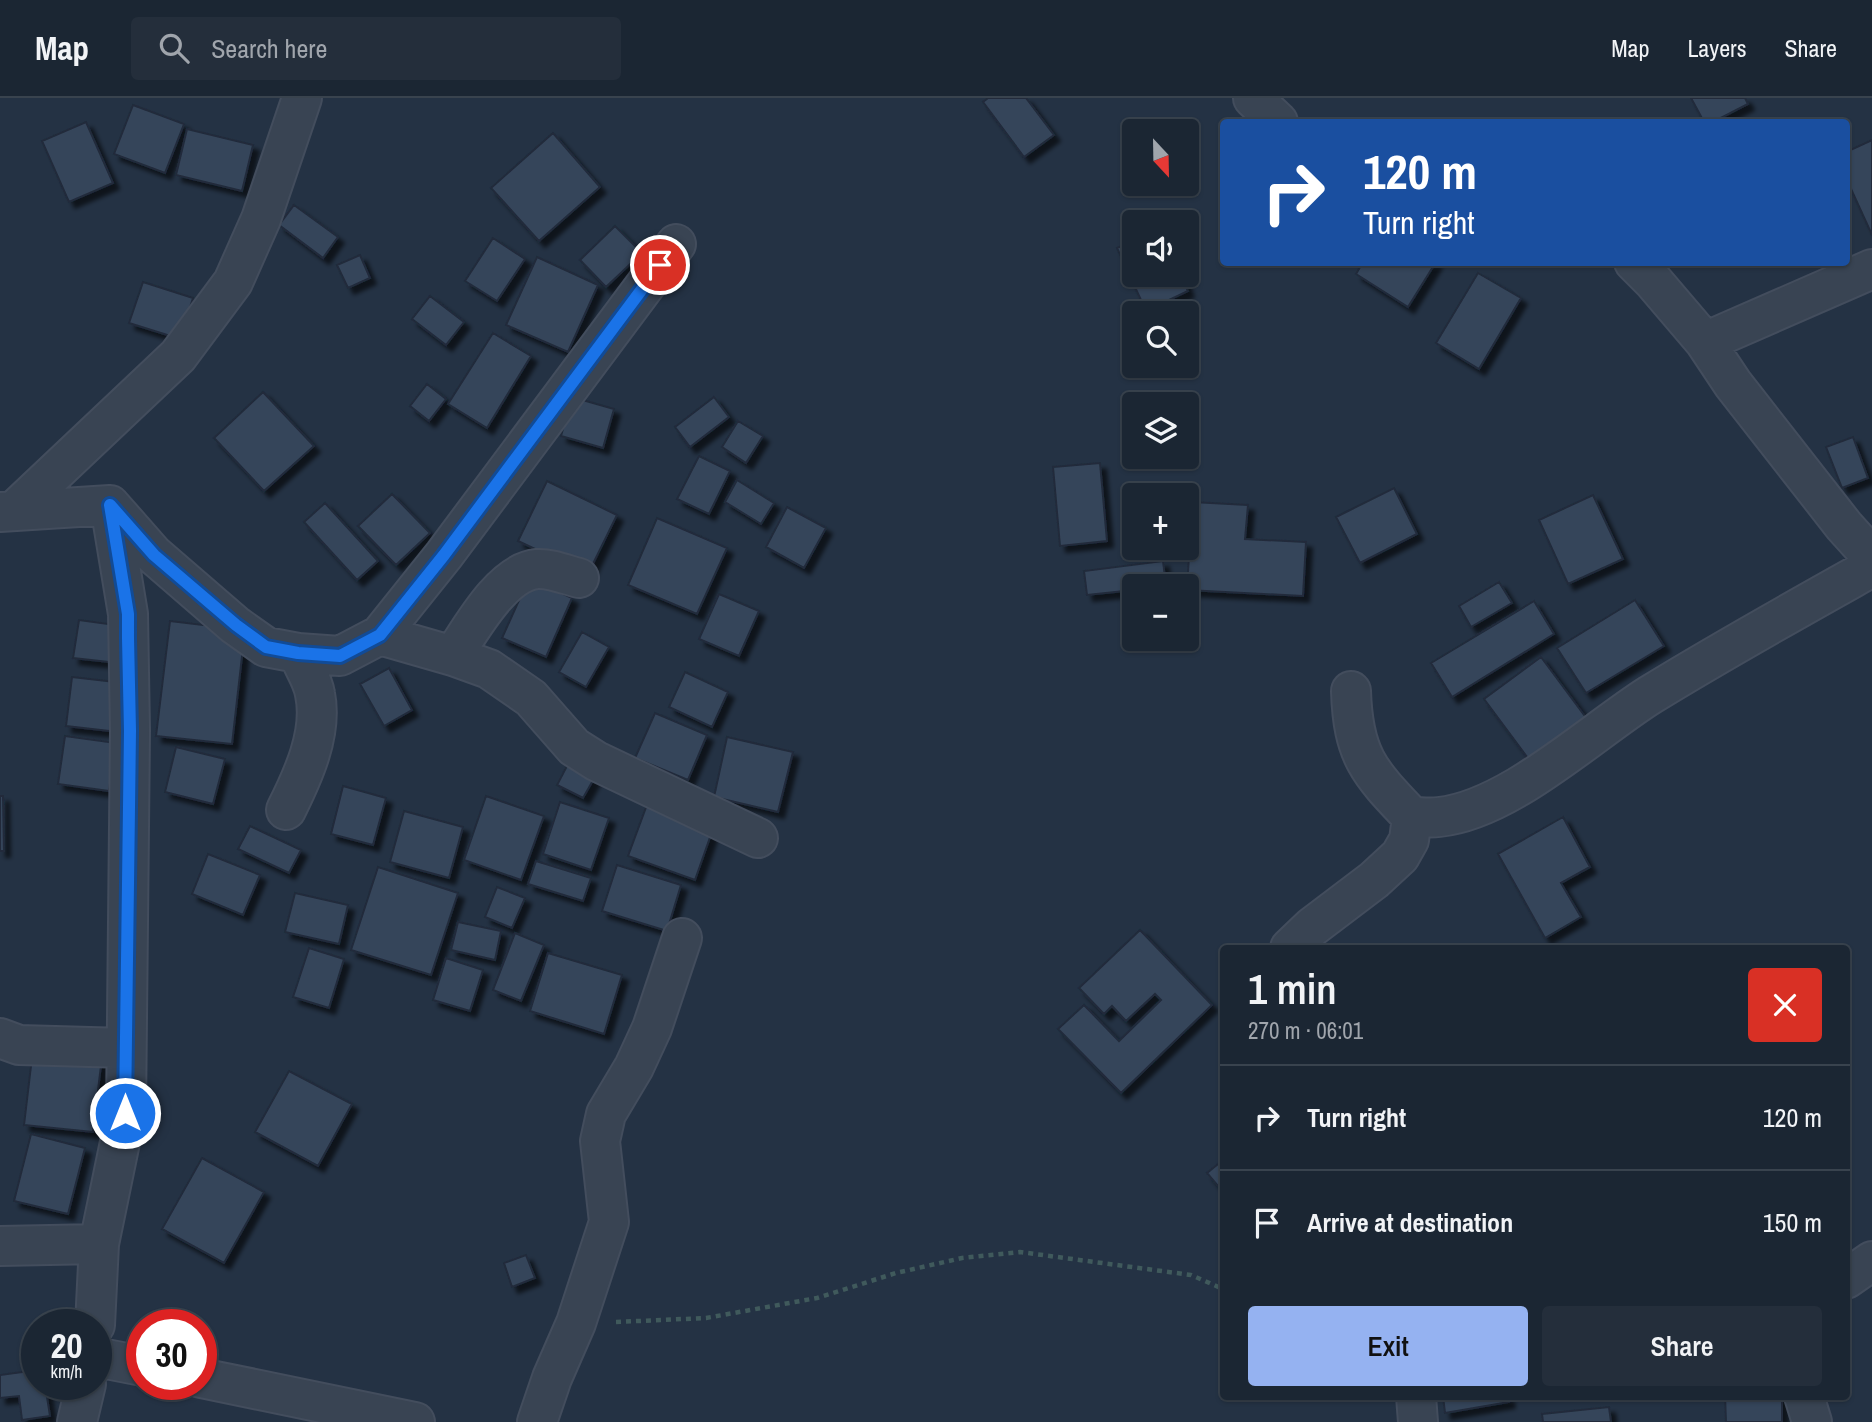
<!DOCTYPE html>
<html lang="en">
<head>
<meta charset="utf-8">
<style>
	:root { --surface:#1b2633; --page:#242e3b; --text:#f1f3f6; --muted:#a0a5ac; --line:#39434e; --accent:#95b2f1 }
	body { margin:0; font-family:"Archivo Narrow",sans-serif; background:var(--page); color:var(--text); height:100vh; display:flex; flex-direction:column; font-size:26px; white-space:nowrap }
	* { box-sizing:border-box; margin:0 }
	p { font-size:23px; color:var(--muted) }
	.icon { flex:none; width:38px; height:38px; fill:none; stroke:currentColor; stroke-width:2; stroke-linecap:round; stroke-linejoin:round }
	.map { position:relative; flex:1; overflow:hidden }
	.panel { position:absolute; left:1220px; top:847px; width:630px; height:455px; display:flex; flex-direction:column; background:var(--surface); border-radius:7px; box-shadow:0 2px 5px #0004,0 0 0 2px var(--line) }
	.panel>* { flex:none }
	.banner { position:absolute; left:1220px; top:21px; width:630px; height:147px; border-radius:7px; box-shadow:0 2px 5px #0004,0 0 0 2px var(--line); background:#1a4fa0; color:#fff; overflow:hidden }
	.needle { width:46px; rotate:158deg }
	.buttons { position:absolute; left:1122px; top:21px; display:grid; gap:14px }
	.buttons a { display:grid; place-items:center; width:77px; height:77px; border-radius:7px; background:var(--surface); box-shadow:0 2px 5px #0004,0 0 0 2px var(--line); font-size:35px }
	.speed { position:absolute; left:21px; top:1211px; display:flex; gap:14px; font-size:35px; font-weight:700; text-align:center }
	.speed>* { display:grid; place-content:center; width:91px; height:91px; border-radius:50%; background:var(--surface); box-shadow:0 2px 5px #0004,0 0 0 2px var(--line); line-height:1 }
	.speed small { font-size:18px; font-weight:400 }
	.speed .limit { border:10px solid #d22; background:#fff; color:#111 }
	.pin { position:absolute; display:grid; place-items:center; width:60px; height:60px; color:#fff; margin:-30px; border:4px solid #fff; border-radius:50%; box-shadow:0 2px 7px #0007 }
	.me { position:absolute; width:77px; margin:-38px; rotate:0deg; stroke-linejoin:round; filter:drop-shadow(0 0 5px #0008) }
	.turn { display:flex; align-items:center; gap:24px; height:147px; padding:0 28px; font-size:32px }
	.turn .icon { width:91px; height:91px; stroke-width:2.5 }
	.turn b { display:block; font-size:49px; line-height:60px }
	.round { display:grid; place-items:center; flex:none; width:74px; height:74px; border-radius:7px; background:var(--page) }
	.headline { display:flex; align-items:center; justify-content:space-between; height:119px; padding:0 28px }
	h1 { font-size:42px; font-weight:600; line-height:52px }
	.action { display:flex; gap:14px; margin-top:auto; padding:14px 28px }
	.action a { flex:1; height:80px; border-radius:7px; background:var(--accent); color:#111; font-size:28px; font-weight:600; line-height:80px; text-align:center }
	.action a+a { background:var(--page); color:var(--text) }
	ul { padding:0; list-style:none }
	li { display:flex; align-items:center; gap:21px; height:105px; padding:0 28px; border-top:2px solid var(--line) }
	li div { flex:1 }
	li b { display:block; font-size:26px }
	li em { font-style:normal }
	header { display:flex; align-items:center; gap:42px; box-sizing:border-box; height:98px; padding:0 35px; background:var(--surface); border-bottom:2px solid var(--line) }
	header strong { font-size:33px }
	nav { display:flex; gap:38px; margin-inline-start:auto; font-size:24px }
	.search { width:490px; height:63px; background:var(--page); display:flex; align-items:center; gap:18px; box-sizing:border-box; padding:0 24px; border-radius:7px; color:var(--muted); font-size:26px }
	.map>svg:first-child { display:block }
	.building { fill:#36455a; stroke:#202b3b; stroke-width:2; filter:url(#shadow) }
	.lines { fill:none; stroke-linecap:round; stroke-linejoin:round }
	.minor-casing { stroke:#434d5d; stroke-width:42 }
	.path { stroke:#405a5c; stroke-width:4.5; stroke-dasharray:5 5; stroke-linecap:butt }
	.minor { stroke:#394453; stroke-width:38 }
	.route-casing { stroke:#114b97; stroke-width:18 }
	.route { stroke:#1a73e8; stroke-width:12 }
</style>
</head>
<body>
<header>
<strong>Map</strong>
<div class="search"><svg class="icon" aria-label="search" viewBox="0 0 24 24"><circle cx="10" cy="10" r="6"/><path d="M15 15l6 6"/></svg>Search here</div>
<nav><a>Map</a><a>Layers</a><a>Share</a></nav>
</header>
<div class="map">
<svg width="1872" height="1324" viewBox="0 0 1872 1324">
	<defs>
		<filter id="shadow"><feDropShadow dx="6" dy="6" stdDeviation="2" flood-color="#0009"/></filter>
	</defs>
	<rect width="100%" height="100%" fill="#243244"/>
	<path class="building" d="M988 0H1026L1054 37 1024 59 983 4Z
		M1691 0H1745L1748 6 1713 24H1704Z
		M133 7 184 26 165 75 114 56Z
		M86 24 113 85 69 104 42 43Z
		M187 31 253 47 242 93 176 77Z
		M553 35 600 89 539 143 491 90Z
		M1872 42V137L1846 80V54Z
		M294 107 338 139 323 160 279 127Z
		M615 128 642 155 606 189 580 162Z
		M493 140 525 161 497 203 465 183Z
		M1134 142V177H1181L1188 193 1146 213 1117 150Z
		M360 157 370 180 348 190 337 167Z
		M537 159 598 187 568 254 506 227Z
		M1363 164H1436L1408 209 1356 176Z
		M1478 175 1521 200 1479 271 1436 245Z
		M143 184 193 200 180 241 129 225Z
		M430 198 464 224 446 247 412 221Z
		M493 235 531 258 487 330 448 306Z
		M427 286 446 301 429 323 410 308Z
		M263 294 314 348 264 393 214 340Z
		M572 299 614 311 603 350 561 338Z
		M714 299 729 319 690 349 675 329Z
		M738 323 763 338 746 365 722 349Z
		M1853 339 1868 380 1842 390 1826 349Z
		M699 358 730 373 709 416 677 401Z
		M1100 365 1107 443 1060 448 1053 369Z
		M737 382 774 405 761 426 725 404Z
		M547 383 617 417 588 476 518 443Z
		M1394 390 1417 436 1360 465 1336 419Z
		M392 396 430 435 396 467 358 428Z
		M1593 397 1623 461 1568 486 1539 422Z
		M1192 404 1248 407 1245 441 1306 444 1303 498 1187 492Z
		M325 405 378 463 357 482 304 424Z
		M787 409 826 430 804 470 766 449Z
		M657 420 727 450 697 516 628 487Z
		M1163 463 1166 488H1134V492L1087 497 1084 473Z
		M529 480 572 500 546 559 502 540Z
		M1499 484 1512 505 1471 529 1459 508Z
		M719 496 759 513 739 558 699 541Z
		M1635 502 1664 548 1586 595 1557 550Z
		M1534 503 1554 536 1452 599 1431 565Z
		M79 522 123 528 118 565 73 560Z
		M170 523 245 532 232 646 156 638Z
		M582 534 609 549 586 589 559 574Z
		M1541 559 1590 625 1533 667 1484 601Z
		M389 570 412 612 384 628 360 586Z
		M685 574 728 594 712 629 669 609Z
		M72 579 124 585 118 634 66 628Z
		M655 615 707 637 688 682 635 660Z
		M65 638 116 645 109 693 58 686Z
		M727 639 793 654 778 714 714 699Z
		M176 649 225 661 213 706 165 694Z
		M568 666 595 679 583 700 557 687Z
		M343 688 386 700 373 747 331 736Z
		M0 698H3L4 753H0Z
		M486 698 544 718 521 782 464 762Z
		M560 704 609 720 591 772 543 756Z
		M648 704 714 728 695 782 628 758Z
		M404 713 463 729 449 780 390 764Z
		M1563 719 1590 769 1561 785 1581 819 1545 840 1498 756Z
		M250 728 301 752 289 775 238 751Z
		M208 756 260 777 243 817 192 796Z
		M536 763 591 780 583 803 528 786Z
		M617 767 681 787 667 833 602 813Z
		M378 769 458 795 431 877 351 852Z
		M497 789 525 800 512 830 485 819Z
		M295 795 348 807 339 846 285 834Z
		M458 824 501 833 495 862 451 852Z
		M1140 832 1212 907 1121 995 1058 931 1084 907 1119 943 1161 902 1155 896 1126 923 1112 908 1104 916 1079 890Z
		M515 835 544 847 521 903 493 892Z
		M309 850 344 861 329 910 293 899Z
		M548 855 622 877 604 936 530 913Z
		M446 860 483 872 470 913 433 902Z
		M33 951 102 959 93 1034 24 1027Z
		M289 973 352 1006 318 1068 255 1034Z
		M31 1036 85 1050 68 1116 14 1103Z
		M202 1060 264 1094 224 1165 162 1131Z
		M1223 1062V1094L1207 1075Z
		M526 1157 535 1180 512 1189 504 1165Z
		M37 1272V1286H45L50 1318 22 1322 19 1298 0 1300V1277Z
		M1443 1298H1508L1509 1304 1445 1315Z
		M1725 1298H1782V1324H1726Z
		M1609 1309 1611 1324H1543L1542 1316Z"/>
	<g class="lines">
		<g class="minor-casing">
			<path id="minor" d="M1253 0 1278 24
				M1634 164 1653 183 1705 244 1733 286 1844 428 1872 459
				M1705 244 1872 171
				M14 413 178 258 233 184 261 121 302 0
				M0 414 110 407 154 457 235 527 266 549 298 555 340 558 380 537 453 558 489 571 531 600 574 649 596 663 758 740
				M380 537 444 457 676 146
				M453 558C471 531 502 474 537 471 550 470 567 477 579 480
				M1351 593C1353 658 1369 674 1412 719 1421 719 1430 720 1439 719 1509 712 1590 635 1650 597 1723 552 1797 511 1872 469
				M286 712C303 678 323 635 315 596 313 582 303 568 298 555
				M1290 850 1312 829 1374 782 1400 758 1409 742 1412 719
				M0 940 19 947 126 950
				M0 1148 99 1146
				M1846 1181 1872 1163
				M95 1227 99 1146 126 1015 130 633 128 516 110 407
				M96 1259 142 1268
				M201 1280 415 1324
				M1416 1298 1418 1324
				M1804 1298 1812 1324
				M77 1324 86 1286
				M537 1324 552 1280 576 1225 609 1124 600 1043 606 1016 634 969 652 930 682 840"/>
		</g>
		<path class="path" d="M616 1224 706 1220 817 1200 896 1175 962 1160 1020 1154 1191 1177 1223 1191"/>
		<use href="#minor" class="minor"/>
	</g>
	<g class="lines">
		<g class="route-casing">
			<path id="route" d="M125 1015 130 633 128 540V516L110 407 154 457 236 527 266 549 298 555 340 558 380 537 444 457 660 167"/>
		</g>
		<use href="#route" class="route"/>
	</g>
</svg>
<div class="buttons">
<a><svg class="needle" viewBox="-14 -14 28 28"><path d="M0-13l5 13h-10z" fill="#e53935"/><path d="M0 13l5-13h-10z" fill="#a0a5ac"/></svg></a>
<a><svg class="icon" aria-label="sound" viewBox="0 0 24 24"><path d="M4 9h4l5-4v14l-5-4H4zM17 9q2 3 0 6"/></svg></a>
<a><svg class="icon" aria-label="search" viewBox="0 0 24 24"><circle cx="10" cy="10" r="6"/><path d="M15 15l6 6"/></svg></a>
<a><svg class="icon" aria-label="layers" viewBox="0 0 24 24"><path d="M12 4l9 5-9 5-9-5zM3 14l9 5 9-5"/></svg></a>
<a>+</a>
<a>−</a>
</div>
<div class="speed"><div>20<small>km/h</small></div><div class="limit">30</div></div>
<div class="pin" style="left:660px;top:167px;background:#d93025"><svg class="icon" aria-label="arrive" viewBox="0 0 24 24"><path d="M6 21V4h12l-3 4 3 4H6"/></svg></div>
<svg class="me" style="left:125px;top:1015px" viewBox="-20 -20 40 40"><circle r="17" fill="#1a73e8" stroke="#fff" stroke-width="3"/><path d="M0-11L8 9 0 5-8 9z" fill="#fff"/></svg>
<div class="banner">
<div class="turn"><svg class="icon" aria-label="right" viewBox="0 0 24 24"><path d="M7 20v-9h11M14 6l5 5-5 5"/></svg><div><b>120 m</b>Turn right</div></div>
</div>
<section class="panel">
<div class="headline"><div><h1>1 min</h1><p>270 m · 06:01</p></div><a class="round" style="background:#d93025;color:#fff"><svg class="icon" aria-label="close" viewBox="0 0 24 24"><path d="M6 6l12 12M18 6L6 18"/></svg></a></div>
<ul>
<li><svg class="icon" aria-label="right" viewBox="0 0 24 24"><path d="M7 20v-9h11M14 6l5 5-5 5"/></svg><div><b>Turn right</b></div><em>120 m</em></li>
<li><svg class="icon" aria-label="arrive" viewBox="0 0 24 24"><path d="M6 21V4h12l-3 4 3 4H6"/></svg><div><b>Arrive at destination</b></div><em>150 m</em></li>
</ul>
<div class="action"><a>Exit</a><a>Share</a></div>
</section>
</div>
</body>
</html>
